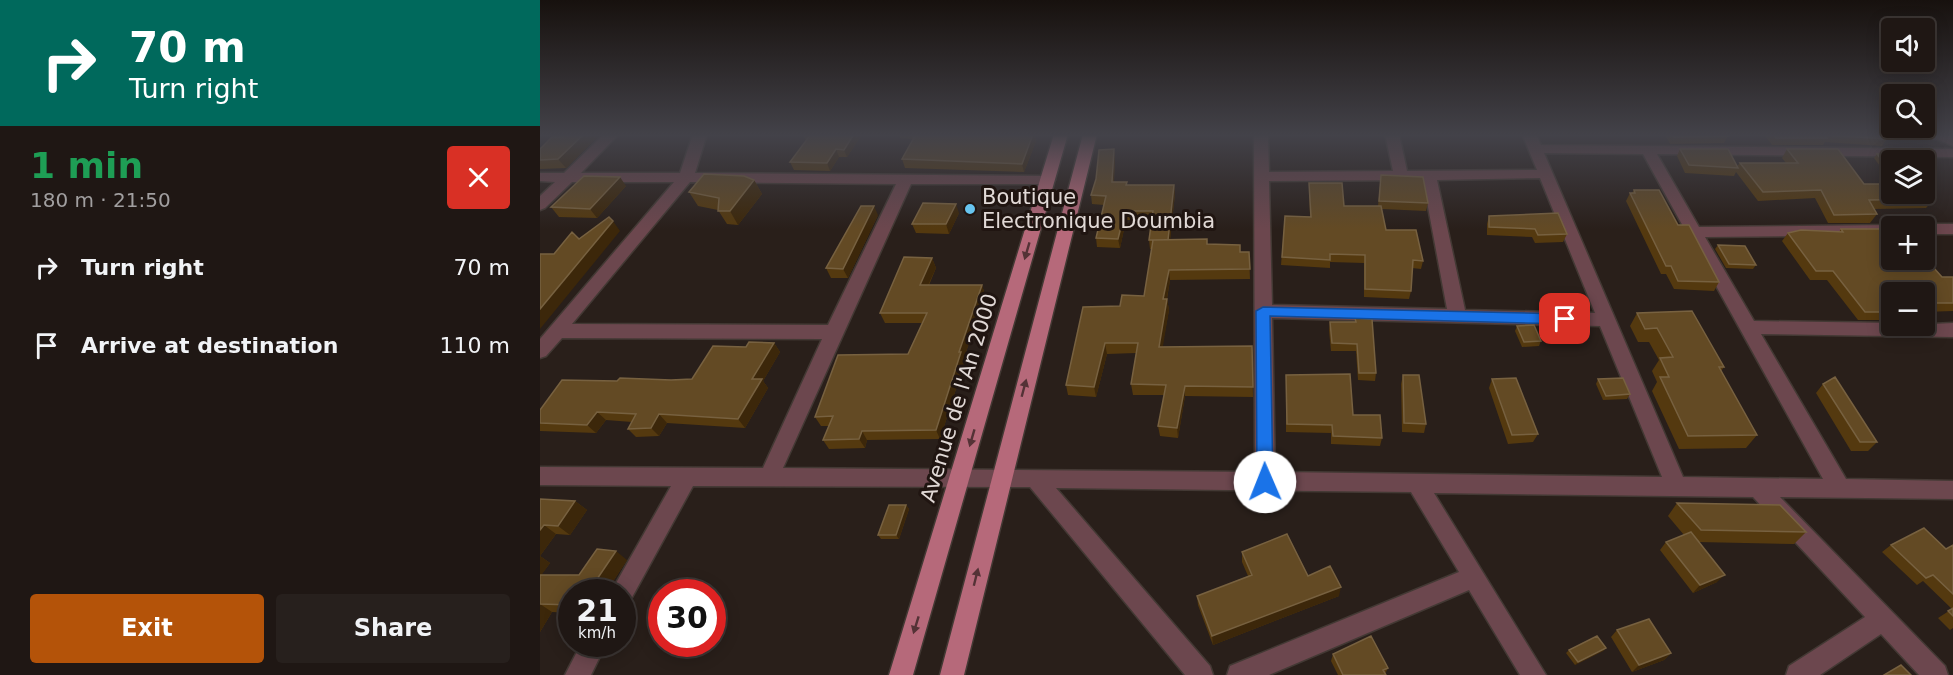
<!DOCTYPE html>
<html lang="en">
<head>
<meta charset="utf-8">
<style>
	:root { --surface:#1f1714; --page:#27201d; --text:#f1f3f6; --muted:#a19fa0; --line:#3c3634; --accent:#b45309 }
	body { margin:0; font-family:"DejaVu Sans",sans-serif; background:var(--page); color:var(--text); height:100vh; display:flex; flex-direction:column; font-size:22px; white-space:nowrap }
	* { box-sizing:border-box; margin:0 }
	p { font-size:20px; color:var(--muted) }
	.icon { flex:none; width:33px; height:33px; fill:none; stroke:currentColor; stroke-width:2; stroke-linecap:round; stroke-linejoin:round }
	.map { position:relative; flex:1; overflow:hidden }
	.sheet { display:flex; flex-direction:column; background:var(--surface); width:540px }
	.sheet>* { flex:none }
	.guide { background:#00695c; color:#fff; overflow:hidden }
	.tools { position:absolute; left:1341px; top:18px; display:grid; gap:12px }
	.tools a { display:grid; place-items:center; width:54px; height:54px; border-radius:6px; background:var(--surface); box-shadow:0 3px 15px #0003,0 0 0 2px var(--line); font-size:30px }
	.speed { position:absolute; left:18px; top:579px; display:flex; gap:12px; font-size:30px; font-weight:700; text-align:center }
	.speed>* { display:grid; place-content:center; width:78px; height:78px; border-radius:50%; background:var(--surface); box-shadow:0 3px 15px #0003,0 0 0 2px var(--line); line-height:1 }
	.speed small { font-size:15px; font-weight:400 }
	.speed .limit { border:9px solid #d22; background:#fff; color:#111 }
	.pin { position:absolute; display:grid; place-items:center; width:51px; height:51px; color:#fff; margin:-26px; border-radius:12px; box-shadow:0 3px 9px #0006 }
	.me { position:absolute; width:66px; margin:-33px; rotate:359deg; stroke-linejoin:round; filter:drop-shadow(0 0 4px #0008) }
	.turn { display:flex; align-items:center; gap:21px; height:126px; padding:0 30px; font-size:27px }
	.turn .icon { width:78px; height:78px; stroke-width:2.5 }
	.turn b { display:block; font-size:42px; line-height:51px }
	.round { display:grid; place-items:center; flex:none; width:63px; height:63px; border-radius:6px; background:var(--page) }
	.headline { display:flex; align-items:center; justify-content:space-between; height:102px; padding:0 30px }
	h1 { font-size:36px; font-weight:700; line-height:45px; color:#1e9e55 }
	.cta { display:flex; gap:12px; margin-top:auto; padding:12px 30px }
	.cta a { flex:1; height:69px; border-radius:6px; background:var(--accent); color:#fff; font-size:24px; font-weight:700; line-height:69px; text-align:center }
	.cta a+a { background:var(--page); color:var(--text) }
	ul { padding:0; list-style:none }
	li { display:flex; align-items:center; gap:18px; height:78px; padding:0 30px }
	li div { flex:1 }
	li b { display:block; font-size:22px }
	li em { font-style:normal }
	main { display:flex; flex:1; min-height:0 }
	.map>svg:first-child { display:block }
	.lines { fill:none; stroke-linecap:round; stroke-linejoin:round }
	.street-casing { stroke:#433934; stroke-width:3 }
	.primary-casing { stroke:#433934; stroke-width:3 }
	.street { fill:#6c474e; fill-rule:evenodd }
	.primary { fill:#b6697a; fill-rule:evenodd }
	.wall { fill:#54390f }
	.shaded-wall { fill:#3c270a }
	.building { fill:#634a24; stroke:#776140; stroke-width:1.5 }
	.oneway { fill:#543236 }
	.route { fill:#1a73e8; stroke:#114b97; stroke-width:1.5 }
	.poi-dot { fill:#67c4ef; stroke:#201511; stroke-width:2 }
	.labels { text-anchor:middle; stroke-width:6; stroke-linejoin:round; paint-order:stroke }
	.poi-label { font-size:21px; fill:#e1d9d6; stroke:#201511; text-anchor:start }
	.street-label { font-size:21px; fill:#e1d9d6; stroke:#201511 }
</style>
</head>
<body>
<main>
<section class="sheet">
<div class="guide">
<div class="turn"><svg class="icon" aria-label="right" viewBox="0 0 24 24"><path d="M7 20v-9h11M14 6l5 5-5 5"/></svg><div><b>70 m</b>Turn right</div></div>
</div>
<div class="headline"><div><h1>1 min</h1><p>180 m · 21:50</p></div><a class="round" style="background:#d93025;color:#fff"><svg class="icon" aria-label="close" viewBox="0 0 24 24"><path d="M6 6l12 12M18 6L6 18"/></svg></a></div>
<ul>
<li><svg class="icon" aria-label="right" viewBox="0 0 24 24"><path d="M7 20v-9h11M14 6l5 5-5 5"/></svg><div><b>Turn right</b></div><em>70 m</em></li>
<li><svg class="icon" aria-label="arrive" viewBox="0 0 24 24"><path d="M6 21V4h12l-3 4 3 4H6"/></svg><div><b>Arrive at destination</b></div><em>110 m</em></li>
</ul>
<div class="cta"><a>Exit</a><a>Share</a></div>
</section>
<div class="map">
<svg width="1413" height="675" viewBox="0 0 1413 675">
	<rect width="100%" height="100%" fill="#291f1a"/>
	<g class="lines">
		<g class="street-casing">
			<path id="street" d="M64 134H79L41 173H140L153 134H167L155 173 508 176 515 180 508 184H371L243 468 715 472 714 134H728L729 172 853 171 845 134H859L867 171 997 170 982 134H996L1001 145 1413 149V157L1117 154 1159 227 1352 225 1358 226H1352V235L1165 237 1214 321 1352 323V326L1413 323V337L1221 334 1306 479 1413 481V499L1240 497 1405 666 1408 675H1379L1341 634 1280 675H1246L1249 666 1325 617 1213 497 894 493 1006 675H980L929 590 729 675H687L690 666 919 572 871 492 516 488 670 666 673 675H645L490 487 153 486 90 601 82 604V592H71L131 486 0 485V467L223 468 282 339 22 338 6 356 0 358V339L134 182H32L5 208 0 210V196L15 182 0 181V173H24ZM1004 153 1103 154 1283 479 1143 477ZM1000 178 1055 313 925 310 897 180ZM883 180 907 309 732 305 729 181ZM150 182 356 184 288 325 32 324ZM732 318 1060 326 1122 477 735 472Z
				M1391 134 1413 136V146L1393 137Z
				M1384 224H1413V234H1384V226H1378Z
				M41 644H66L51 675H25Z"/>
		</g>
		<g class="primary-casing">
			<path id="primary" d="M514 134H528L373 675H349Z
				M543 134H557L424 675H400Z"/>
		</g>
		<use href="#street" class="street"/>
		<use href="#primary" class="primary"/>
	</g>
	<path class="wall" d="M26 134H60L26 168 0 169V149L23 137Z
		M263 134H322L307 157H299L290 171 254 170 250 162 266 141Z
		M358 134H497L495 138 496 141 484 172 365 168 362 159 373 139 360 138Z
		M1125 134H1187L1188 136 1184 143 1130 144Z
		M1224 134H1343L1347 139 1342 146 1285 142 1283 145H1232Z
		M574 149 575 158 574 182 588 185H634L635 194 630 240 667 244 700 252H709L710 279 630 280 627 299 629 310 622 347 712 346 713 397 645 396 638 438 620 436 618 426 624 395H593L591 384 596 353 567 354 556 397 528 395 526 385 580 306 604 296 612 249H610L609 240 612 220H586L580 248 557 247 556 238 564 205 552 204 551 195Z
		M1140 149 1197 166 1200 163H1246L1242 158 1247 149 1324 184 1394 199 1386 208 1334 209 1337 214 1330 223H1288L1275 198 1218 201 1196 172 1194 176 1145 173 1137 156Z
		M1337 154 1352 160V174L1345 173 1334 158Z
		M841 175 888 203 886 211 842 209 846 230 883 261 881 269 872 268 871 291 869 299 824 297V263L790 262V268L741 265 745 216 770 217 769 183 804 206H838Z
		M214 180 222 194 198 225 187 224 178 210 158 206 149 192Z
		M86 186 57 218 19 217 11 207Z
		M1094 190 1138 225 1179 282 1174 291 1134 289 1126 274H1121L1086 201 1090 193H1092Z
		M419 213 409 234 376 233 372 224Z
		M338 215 308 278H291L286 268Z
		M949 216 1027 234 1023 242 995 243 992 237 947 235V224Z
		M1301 229 1352 239 1402 277H1413V311L1384 312V292H1352V312L1346 313 1340 320H1318L1287 280H1270L1242 241 1248 233 1299 232Z
		M1178 245 1216 265 1213 269 1186 268 1175 249Z
		M392 258 396 268 389 285H442L445 295 424 358 425 361 400 439 327 440 325 448 289 449 283 440 289 426H281L275 417 368 354 382 323H345L340 313Z
		M1097 313 1184 367 1181 371 1217 435 1206 448 1139 449 1112 391 1117 382 1112 371 1119 360 1109 342H1098L1090 326Z
		M815 318 836 373 835 381 818 380 816 351H791L789 330 790 322H815Z
		M977 326 1001 341 999 346 982 347 975 331Z
		M234 343 240 352 223 381 228 388 205 428 127 423 119 436 96 437 88 429 92 422 66 420 56 433 0 431V410L77 381 131 380 152 379 206 347Z
		M746 375 813 415 842 438 840 446 791 444V433L746 432Z
		M863 375 886 424 884 433 862 432 861 384Z
		M952 379 998 434 993 442 968 444 949 388Z
		M1058 379 1090 394 1087 399 1063 400 1056 384Z
		M1283 384 1337 442 1328 451H1311L1276 393Z
		M0 499 35 501 47 510 30 535 16 534 0 556Z
		M1137 503 1266 532 1254 544 1158 542 1177 582 1153 593 1120 550 1126 542 1144 535 1128 516Z
		M366 505 369 509 359 539H341L338 535Z
		M1351 545 1406 549 1413 545V628L1410 630 1398 618 1412 609 1383 581 1377 585 1342 552Z
		M702 552 768 576 799 596 673 645 658 605 657 596 708 576 702 562Z
		M0 556 10 563 1 575H39L87 560 66 592H67H32V613L12 612 0 632Z
		M1077 630 1131 653 1124 660 1092 672 1071 637Z
		M1066 648 1063 651 1035 665 1026 653 1029 650Z
		M793 654 848 668 845 674 846 675H798L791 661Z"/>
	<path class="shaded-wall" d="M44 134H60L26 168 18 159Z
		M314 134H322L307 157 304 150Z
		M492 134H497L495 138 496 141 484 172 482 164Z
		M296 149 299 157 290 171 287 163Z
		M574 149 575 158 573 190 572 182Z
		M80 177 86 186 57 218 50 209Z
		M214 180 222 194 198 225 190 211Z
		M634 185 635 194 629 249 628 240Z
		M416 204 419 213 409 234 406 224Z
		M334 206 338 215 308 278 303 269Z
		M585 211 586 220 580 248 578 239Z
		M73 221 80 231 0 329V309Z
		M392 258 396 268 384 294 380 285Z
		M629 270 630 280 625 309 623 299Z
		M442 285 445 295 424 358 425 361 400 439 396 430 419 352Z
		M627 299 629 310 621 358 619 347Z
		M234 343 240 352 223 381 228 388 205 428 198 419 212 379Z
		M565 343 567 354 556 397 554 387Z
		M645 386V396L638 438 637 428Z
		M57 412 66 420 56 433 47 425Z
		M119 414 127 423 119 436 111 428Z
		M322 431 327 440 325 448 319 439Z
		M35 501 47 510 30 535 18 526Z
		M366 505 369 509 359 539 356 535Z
		M4 525 16 534 0 556V530Z
		M76 551 87 560 66 592H67H52L53 585Z
		M0 556 10 563 0 577Z
		M1185 575 1177 582 1153 593 1160 585Z
		M801 587 799 596 673 645 672 636Z
		M0 604 12 612 0 632Z
		M1066 648 1063 651 1035 665 1038 662Z
		M1131 653 1124 660 1092 672 1099 665Z"/>
	<path class="building" d="M26 134H44L18 159 0 160V149L12 137H23Z
		M271 134H314L304 150 296 149 287 163 250 162Z
		M376 134H493L482 164 362 159Z
		M1132 134H1187L1188 136 1134 137Z
		M1233 134H1343L1347 139 1285 135 1287 138H1236Z
		M574 149 572 182H587L586 185H634L628 240H609L613 211H585L578 239 556 238 566 196 551 195 556 179 559 150Z
		M1140 149H1188L1198 168 1149 165Z
		M1247 149H1298L1324 184H1352V194H1384V188L1394 199 1329 200 1337 214 1294 215 1281 190 1223 192 1200 163H1258Z
		M1337 154H1371L1376 160H1352V169H1349Z
		M164 174 204 176 214 180 190 211H178L179 198 149 192Z
		M841 175 883 177 888 203 839 201Z
		M44 176 80 177 50 209 11 207Z
		M769 183H802L804 206H841L846 230H876L883 261 873 260 871 291 825 289V255L790 254V260L742 257 745 216 771 217Z
		M1094 190H1119L1138 225H1149L1179 282 1138 281 1131 266H1126L1090 193H1095Z
		M383 203 416 204 406 224H372Z
		M321 206H334L303 269 286 268Z
		M1018 213 1027 234 998 235 995 229 949 227V216Z
		M69 217 73 221 0 309V254H14L32 232 39 239Z
		M1301 229H1346L1352 239V260H1384V257L1402 277H1413V303H1384V292H1352V304H1341L1347 312H1325L1293 271H1276L1248 233 1261 230 1303 232Z
		M667 239V244L700 245V252H709L710 269 629 270 623 299H627L619 347 712 346 713 387 645 386 637 428 618 426 626 385 591 384 598 343H565L554 387 526 385 543 307 580 306 582 295 604 296 613 240Z
		M1178 245 1205 246 1216 265 1189 264Z
		M364 257 392 258 380 285H442L419 352H421L396 430 322 431 319 439 283 440 293 416 275 417 298 355 368 354 387 313H340Z
		M1152 311 1184 367H1179L1217 435 1148 436 1120 377H1129L1120 358 1133 357 1117 328 1105 329 1097 313Z
		M815 318 832 319 836 373H819L817 344 792 343 790 322H816Z
		M994 325 1001 341 984 342 977 326Z
		M209 342 234 343 212 379H222L198 419 119 414 111 428 88 429 96 414 57 412 47 425 0 423V410L22 380 77 381 80 378 131 380 152 379 173 346 206 347Z
		M810 374 813 415H840L842 438 793 436 792 425 747 424 746 375Z
		M863 375H879L886 424 864 423Z
		M1295 377 1337 442H1320L1283 384Z
		M976 378 998 434 972 435 952 379Z
		M1083 378 1090 394 1066 396 1058 379Z
		M0 499 35 501 18 526 4 525 0 530Z
		M1137 503 1240 505 1266 532 1161 530Z
		M349 505H366L356 535H338Z
		M1384 528 1406 549 1413 545V594L1393 575 1386 578 1351 545Z
		M1151 532 1185 575 1160 585 1126 542Z
		M747 534 768 576 790 566 801 587 672 636 657 596 712 575 702 552Z
		M57 549 76 551 53 585H56L52 592H32V605L0 604V575H39Z
		M1413 608V616L1408 611Z
		M1109 619 1131 653 1099 665 1077 630Z
		M831 636 848 668 843 670 846 675H803L793 654Z
		M1057 636 1066 648 1038 662 1029 650Z
		M1361 665 1371 675H1344Z"/>
	<defs><path id="oneway-solid" d="M-6-.8H1V-3.2L6.5 0L1 3.2V.8H-6Z" transform="scale(1.5)"/></defs>
	<g class="oneway">
		<use href="#oneway-solid" transform="translate(487 251) rotate(106)"/>
		<use href="#oneway-solid" transform="translate(484 388) rotate(-75)"/>
		<use href="#oneway-solid" transform="translate(432 438) rotate(106)"/>
		<use href="#oneway-solid" transform="translate(436 577) rotate(-76)"/>
		<use href="#oneway-solid" transform="translate(376 625) rotate(107)"/>
	</g>
	<linearGradient id="sky" x2="0" y2="1"><stop stop-color="#17110e"/><stop offset="0.59" stop-color="#434249"/><stop offset="1" stop-color="#434249" stop-opacity="0"/></linearGradient>
	<rect width="1413" height="229" fill="url(#sky)"/>
	<path class="route" d="M723 307 1025 314 1031 319 1025 324 730 316 733 482 731 486 725 488 719 486 717 482 716 311Z"/>
	<circle class="poi-dot" cx="430" cy="209" r="6"/>
	<g class="labels">
		<g class="poi-label">
			<text x="442" y="204">Boutique<tspan x="442" dy="24">Electronique Doumbia</tspan></text>
		</g>
		<g class="street-label">
			<text transform="translate(419 398) rotate(-73)" y="7">Avenue de l'An 2000</text>
		</g>
	</g>
</svg>
<div class="tools">
<a><svg class="icon" aria-label="sound" viewBox="0 0 24 24"><path d="M4 9h4l5-4v14l-5-4H4zM17 9q2 3 0 6"/></svg></a>
<a><svg class="icon" aria-label="search" viewBox="0 0 24 24"><circle cx="10" cy="10" r="6"/><path d="M15 15l6 6"/></svg></a>
<a><svg class="icon" aria-label="layers" viewBox="0 0 24 24"><path d="M12 4l9 5-9 5-9-5zM3 14l9 5 9-5"/></svg></a>
<a>+</a>
<a>−</a>
</div>
<div class="speed"><div>21<small>km/h</small></div><div class="limit">30</div></div>
<div class="pin" style="left:1025px;top:319px;background:#d93025"><svg class="icon" aria-label="arrive" viewBox="0 0 24 24"><path d="M6 21V4h12l-3 4 3 4H6"/></svg></div>
<svg class="me" style="left:725px;top:482px" viewBox="-20 -20 40 40"><circle r="19" fill="#fff"/><path d="M0-13L10 11 0 6-10 11z" fill="#1a73e8"/></svg>
</div>
</main>
</body>
</html>
